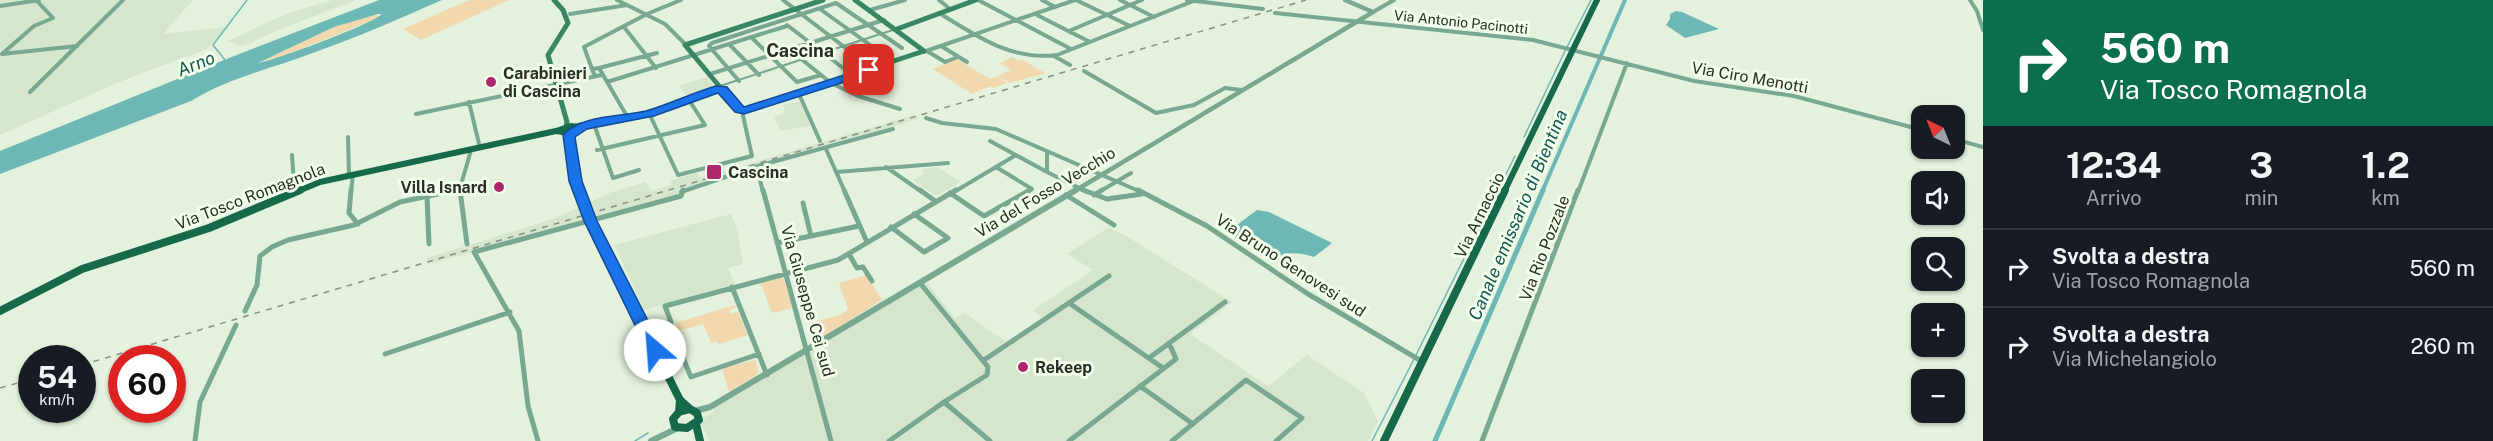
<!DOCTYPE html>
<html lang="it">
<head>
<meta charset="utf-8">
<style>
	:root { --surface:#171b24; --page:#20242c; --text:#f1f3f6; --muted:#9ea1a6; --line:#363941 }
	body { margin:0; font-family:"Public Sans",sans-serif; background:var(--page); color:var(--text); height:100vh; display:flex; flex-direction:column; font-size:22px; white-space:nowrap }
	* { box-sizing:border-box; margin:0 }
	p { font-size:20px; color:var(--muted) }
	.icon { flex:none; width:33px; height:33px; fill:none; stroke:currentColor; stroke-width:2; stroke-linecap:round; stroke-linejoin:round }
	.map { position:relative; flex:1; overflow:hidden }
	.side { display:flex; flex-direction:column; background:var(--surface); width:510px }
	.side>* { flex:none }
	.banner { background:#0b6e4f; color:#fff; overflow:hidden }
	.needle { width:39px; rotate:317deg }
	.buttons { position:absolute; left:1911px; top:105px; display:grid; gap:12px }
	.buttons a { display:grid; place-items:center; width:54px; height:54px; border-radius:12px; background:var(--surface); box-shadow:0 2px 4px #0004; font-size:30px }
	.speed { position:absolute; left:18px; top:345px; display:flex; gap:12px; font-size:30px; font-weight:700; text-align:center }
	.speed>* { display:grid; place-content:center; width:78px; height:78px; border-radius:50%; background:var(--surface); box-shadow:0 2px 4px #0004; line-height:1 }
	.speed small { font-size:15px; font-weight:400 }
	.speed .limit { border:9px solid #d22; background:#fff; color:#111 }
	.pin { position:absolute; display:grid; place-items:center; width:51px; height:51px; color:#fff; margin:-26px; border-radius:12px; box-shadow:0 3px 9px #0006 }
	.me { position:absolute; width:66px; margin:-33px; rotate:333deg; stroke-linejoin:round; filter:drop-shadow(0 0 4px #0008) }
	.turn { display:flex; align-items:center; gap:21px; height:126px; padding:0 18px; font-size:27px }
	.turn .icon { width:78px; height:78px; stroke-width:2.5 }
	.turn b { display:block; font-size:42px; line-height:51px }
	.eta { display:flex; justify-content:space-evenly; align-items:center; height:102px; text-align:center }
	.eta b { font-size:36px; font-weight:700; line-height:42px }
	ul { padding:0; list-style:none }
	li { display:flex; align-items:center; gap:18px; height:78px; padding:0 18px; border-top:2px solid var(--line) }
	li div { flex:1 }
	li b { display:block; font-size:22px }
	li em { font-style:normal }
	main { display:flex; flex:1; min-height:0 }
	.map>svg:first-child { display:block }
	.built { fill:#d5e6cd }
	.green { fill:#f2d8af }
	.water { fill:#6db8b4; fill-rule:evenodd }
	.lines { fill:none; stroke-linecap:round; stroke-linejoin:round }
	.stream { stroke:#6db8b4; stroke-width:1.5 }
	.canal-far1 { stroke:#6db8b4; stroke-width:4 }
	.canal { stroke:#6db8b4; stroke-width:5 }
	.pedestrian { stroke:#78a891; stroke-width:2 }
	.minor-far1 { stroke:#78a891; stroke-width:4 }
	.minor { stroke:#78a891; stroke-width:5 }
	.tertiary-far1 { stroke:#78a891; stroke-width:4.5 }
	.tertiary { stroke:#78a891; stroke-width:6 }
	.secondary { stroke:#388665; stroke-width:5 }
	.primary-far1 { stroke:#16694b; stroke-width:6 }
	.primary { stroke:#16694b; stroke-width:8 }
	.rail { stroke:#878f82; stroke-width:1.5; stroke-dasharray:6 6; stroke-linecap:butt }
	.primary-bridge { stroke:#16694b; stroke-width:8 }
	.route { fill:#1a73e8; stroke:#114b97; stroke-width:1.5 }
	.poi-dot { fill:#ae276d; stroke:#f1feea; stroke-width:2 }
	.labels { text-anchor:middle; stroke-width:6; stroke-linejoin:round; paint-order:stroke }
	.far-street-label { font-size:14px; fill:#2a2e27; stroke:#f1feea }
	.poi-label { font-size:16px; font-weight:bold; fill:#2a2e27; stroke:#f1feea; text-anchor:start }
	.street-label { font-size:16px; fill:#2a2e27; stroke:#f1feea }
	.far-district-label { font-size:18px; font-weight:bold; fill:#2a2e27; stroke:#f1feea }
	.water-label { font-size:18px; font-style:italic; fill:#185856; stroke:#f1feea }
</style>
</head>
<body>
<main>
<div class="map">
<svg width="1983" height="441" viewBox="0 0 1983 441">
	<rect width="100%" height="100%" fill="#e4f1dd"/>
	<path class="built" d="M0 0H193L163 34 226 27 207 49 119 82 0 135Z
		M333 0H357L278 30 249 44 240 46 228 41 288 13Z
		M708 77 714 87 687 98 679 85Z
		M800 102 810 126 780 131 774 116 785 113 783 105Z
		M914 115 921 118 678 191 679 195 655 202 428 264 427 258 553 219 612 192 646 182 651 191 672 185 670 181 682 177 697 173 701 178Z
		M937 167 961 182 936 196 912 180 923 175V169Z
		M731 214 737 230 743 264 728 268 735 284 644 310 614 245Z
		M1108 228 1123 234 1232 302 1190 334 1268 386 1307 355 1364 393 1378 421 1368 441H710L702 426 704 418 715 411 709 404 924 279 955 318 965 313 1006 342 1042 318 1033 310 1093 270 1067 254Z"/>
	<path class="green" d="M469 0H509L421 40 403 29Z
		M374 15 380 17 281 57 262 61 334 27Z
		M1012 57 1019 61 1023 60 1045 73 1010 83 998 76 1011 70 1000 63Z
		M957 59 990 79 997 76 1007 83 993 88 990 86 972 94 933 69Z
		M866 275 882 300 812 344 809 323 841 315 848 309 839 283Z
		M783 277 793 308 772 313 760 282Z
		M735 305 736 308 729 310 731 314 738 312 748 335 719 344 717 341 711 343 703 324 678 331 675 323Z
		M756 360 758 374 729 392 722 368Z"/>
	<path class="water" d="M379 0H442C399 19 355 38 310 54 270 69 228 78 191 101L0 174V151L229 58ZM378 14H382C370 25 276 60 258 63L334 27Z
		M1676 11 1682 12 1719 29 1685 38 1666 25 1670 19V14Z
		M1257 210 1269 212 1332 243 1314 257C1299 252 1286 251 1272 260L1234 237 1232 233 1234 227Z"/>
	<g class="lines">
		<path class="stream" d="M1567 47 1591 0
			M225 60 213 45 247 0
			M1524 137 1565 51
			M1416 355 1515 156
			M635 441 648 433
			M1372 441 1414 359"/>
		<path class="canal-far1" d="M1542 192 1625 0"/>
		<path class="canal" d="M1435 441 1543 190"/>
		<path class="pedestrian" d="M720 86 896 29"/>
		<path class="minor-far1" d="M36 0 53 18 34 26 2 54 77 46
			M617 0 665 24 685 44
			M783 0 873 69
			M939 0 950 9
			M978 0 1071 49
			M1042 0 1055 7
			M1076 0 1130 26
			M1120 0 1154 17
			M1187 0 1263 9
			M1970 0 1977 11 1983 30
			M0 6 39 0
			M820 9 884 55
			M870 10 905 0
			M1373 12 1394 0
			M939 13C977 36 1011 61 1057 55L1196 0
			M1275 13 1533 40 1694 81 1794 96 1922 130
			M570 14 627 5
			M1035 14 1090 42
			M787 25 843 68
			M624 27 656 68
			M1069 31 1142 0
			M752 38 797 82 821 75
			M730 45 759 75
			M941 46 967 62
			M790 50 831 83 858 96 900 109
			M927 51 945 62 958 57
			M923 52 1075 0
			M1054 56 1070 65
			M599 68 657 53
			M592 69 584 47 647 14 681 0
			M1084 71 1156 113 1194 105 1225 88 1242 90
			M710 74 884 20
			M603 75 595 76 592 69 599 68 628 118
			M739 81 709 46 712 43 836 3 902 48
			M607 82 787 26
			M30 92 123 0
			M799 94 820 141
			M469 102 480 148
			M649 113 678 175 752 156 742 111
			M416 114 597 76
			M926 118 942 123 996 129 1141 192
			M594 124 613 178 639 170
			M348 137 349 175
			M1954 139 1983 147
			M990 141 1047 172
			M826 149 845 192
			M597 150 705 125 689 100
			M1047 153V172L1087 192
			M292 155 294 184 298 190
			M886 167 922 192
			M996 167 1032 189 1027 192
			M757 168 763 192
			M837 172 948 163
			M351 192 353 174
			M450 192 459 190
			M459 192 471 150
			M681 192 758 166 893 129
			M954 192 1016 155
			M1099 192 1131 173
			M1578 192 1627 63"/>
		<path class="minor" d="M351 190 349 213 358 224
			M460 190 467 244
			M763 190 831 441
			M844 190 867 242
			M920 190 935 201
			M1083 190 1107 199 1142 194
			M1138 190 1207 226 1308 294 1423 362
			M950 193 984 216 1030 190
			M1066 195 1114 225
			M1094 195 1102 190
			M427 196 429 244
			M803 203 811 236
			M891 227 924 252 948 238 914 214
			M777 243 859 226
			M849 254 857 268 863 267 872 281
			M920 283 988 367 987 375 944 402 990 441
			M732 287 767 375
			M1069 303 1163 368
			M245 311 257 285 260 256 272 247 288 240 354 225 400 202 457 190
			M385 354 510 312
			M759 354 691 377 670 327 671 322 665 306 838 260 956 190
			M1149 358 1225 302
			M984 360 1109 276
			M1140 386 1193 424
			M195 441 200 402 236 325
			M538 441 528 406 519 331 474 252 681 196 683 190
			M889 441 944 402
			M1069 441 1176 359 1169 343
			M1172 441 1246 380 1302 418 1276 441
			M1482 441 1578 190"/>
		<path class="tertiary-far1" d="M1345 0 1373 12
			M1073 192 1373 12"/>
		<path class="tertiary" d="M695 411 710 407 1076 190
			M651 441 678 428"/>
		<path class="secondary" d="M554 0 563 10 568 23 548 55 567 122 566 127
			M823 0 685 45 739 110 743 111 924 51 855 0
			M897 29 976 0
			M575 126 644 115 723 89"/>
		<path class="primary-far1" d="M571 126 576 127 570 133 556 131Z
			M566 133 569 135 574 176 579 192
			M296 192 320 182 556 131
			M1504 192 1597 0"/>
		<path class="primary" d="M579 190 582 200
			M590 221 680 400 690 409
			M0 311 82 269 209 228 300 190
			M690 409 697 413 699 420 687 428 675 427 673 419 679 412Z
			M679 412 680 400
			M696 424 700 441
			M1384 441 1505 190"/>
		<path class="rail" d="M82 365 1306 0
			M0 388 32 379"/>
		<path class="primary-bridge" d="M582 200 590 221"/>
	</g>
	<path class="route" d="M869 67 873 68V73L744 114 735 112 718 93 654 116 587 129 575 137 582 181 597 221 663 350 660 354H649L584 221 569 181 563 135C581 115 620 117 646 111 670 104 692 93 716 86L727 87 744 107Z"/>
	<g class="poi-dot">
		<circle cx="491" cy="82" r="6"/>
		<rect x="706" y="164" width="16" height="16" rx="3"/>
		<circle cx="499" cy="187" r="6"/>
		<circle cx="1023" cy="367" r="6"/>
	</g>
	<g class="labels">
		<g class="far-street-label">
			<text transform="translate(1461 22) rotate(6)" y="5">Via Antonio Pacinotti</text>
		</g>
		<g class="poi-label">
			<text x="503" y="79">Carabinieri<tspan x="503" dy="18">di Cascina</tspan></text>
			<text x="728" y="178">Cascina</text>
			<text x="487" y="193" text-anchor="end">Villa Isnard</text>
			<text x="1035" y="373">Rekeep</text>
		</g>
		<g class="street-label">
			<text transform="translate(1750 77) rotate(10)" y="6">Via Ciro Menotti</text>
			<text transform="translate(1045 192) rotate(-31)" y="6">Via del Fosso Vecchio</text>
			<text transform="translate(250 196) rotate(-21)" y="6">Via Tosco Romagnola</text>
			<text transform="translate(1479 215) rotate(-64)" y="6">Via Arnaccio</text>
			<text transform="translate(1544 248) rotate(-69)" y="6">Via Rio Pozzale</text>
			<text transform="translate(1291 265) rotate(33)" y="6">Via Bruno Genovesi sud</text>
			<text transform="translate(808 301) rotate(74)" y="6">Via Giuseppe Cei sud</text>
		</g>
		<g class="far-district-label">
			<text x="800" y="57">Cascina</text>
		</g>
		<g class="water-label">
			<text transform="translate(196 64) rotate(-22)" y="6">Arno</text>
			<text transform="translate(1518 215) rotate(-67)" y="6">Canale emissario di Bientina</text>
		</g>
	</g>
</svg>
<div class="buttons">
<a><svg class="needle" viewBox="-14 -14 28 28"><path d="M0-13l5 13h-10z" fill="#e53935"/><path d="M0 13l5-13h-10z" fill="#9ea1a6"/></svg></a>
<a><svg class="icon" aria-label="sound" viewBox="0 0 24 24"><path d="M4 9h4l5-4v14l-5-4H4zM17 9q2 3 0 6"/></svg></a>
<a><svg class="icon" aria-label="search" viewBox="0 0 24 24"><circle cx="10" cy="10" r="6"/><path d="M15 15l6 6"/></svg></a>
<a>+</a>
<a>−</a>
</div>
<div class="speed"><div>54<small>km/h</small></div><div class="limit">60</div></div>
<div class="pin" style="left:869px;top:70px;background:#d93025"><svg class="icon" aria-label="arrive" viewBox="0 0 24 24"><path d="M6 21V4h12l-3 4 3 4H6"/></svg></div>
<svg class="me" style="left:655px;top:350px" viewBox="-20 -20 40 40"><circle r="19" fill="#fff"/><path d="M0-13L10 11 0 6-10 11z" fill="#1a73e8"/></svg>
</div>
<section class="side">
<div class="banner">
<div class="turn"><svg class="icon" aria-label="right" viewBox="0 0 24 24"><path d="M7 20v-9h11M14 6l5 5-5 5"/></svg><div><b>560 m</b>Via Tosco Romagnola</div></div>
</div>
<div class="eta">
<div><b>12:34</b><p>Arrivo</p></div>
<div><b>3</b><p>min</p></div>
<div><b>1.2</b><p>km</p></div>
</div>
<ul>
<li><svg class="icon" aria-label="right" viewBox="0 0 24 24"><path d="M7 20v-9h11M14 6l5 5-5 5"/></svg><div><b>Svolta a destra</b><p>Via Tosco Romagnola</p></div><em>560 m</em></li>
<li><svg class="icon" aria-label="right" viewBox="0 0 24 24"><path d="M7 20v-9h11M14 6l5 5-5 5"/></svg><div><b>Svolta a destra</b><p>Via Michelangiolo</p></div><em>260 m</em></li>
</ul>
</section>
</main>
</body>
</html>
